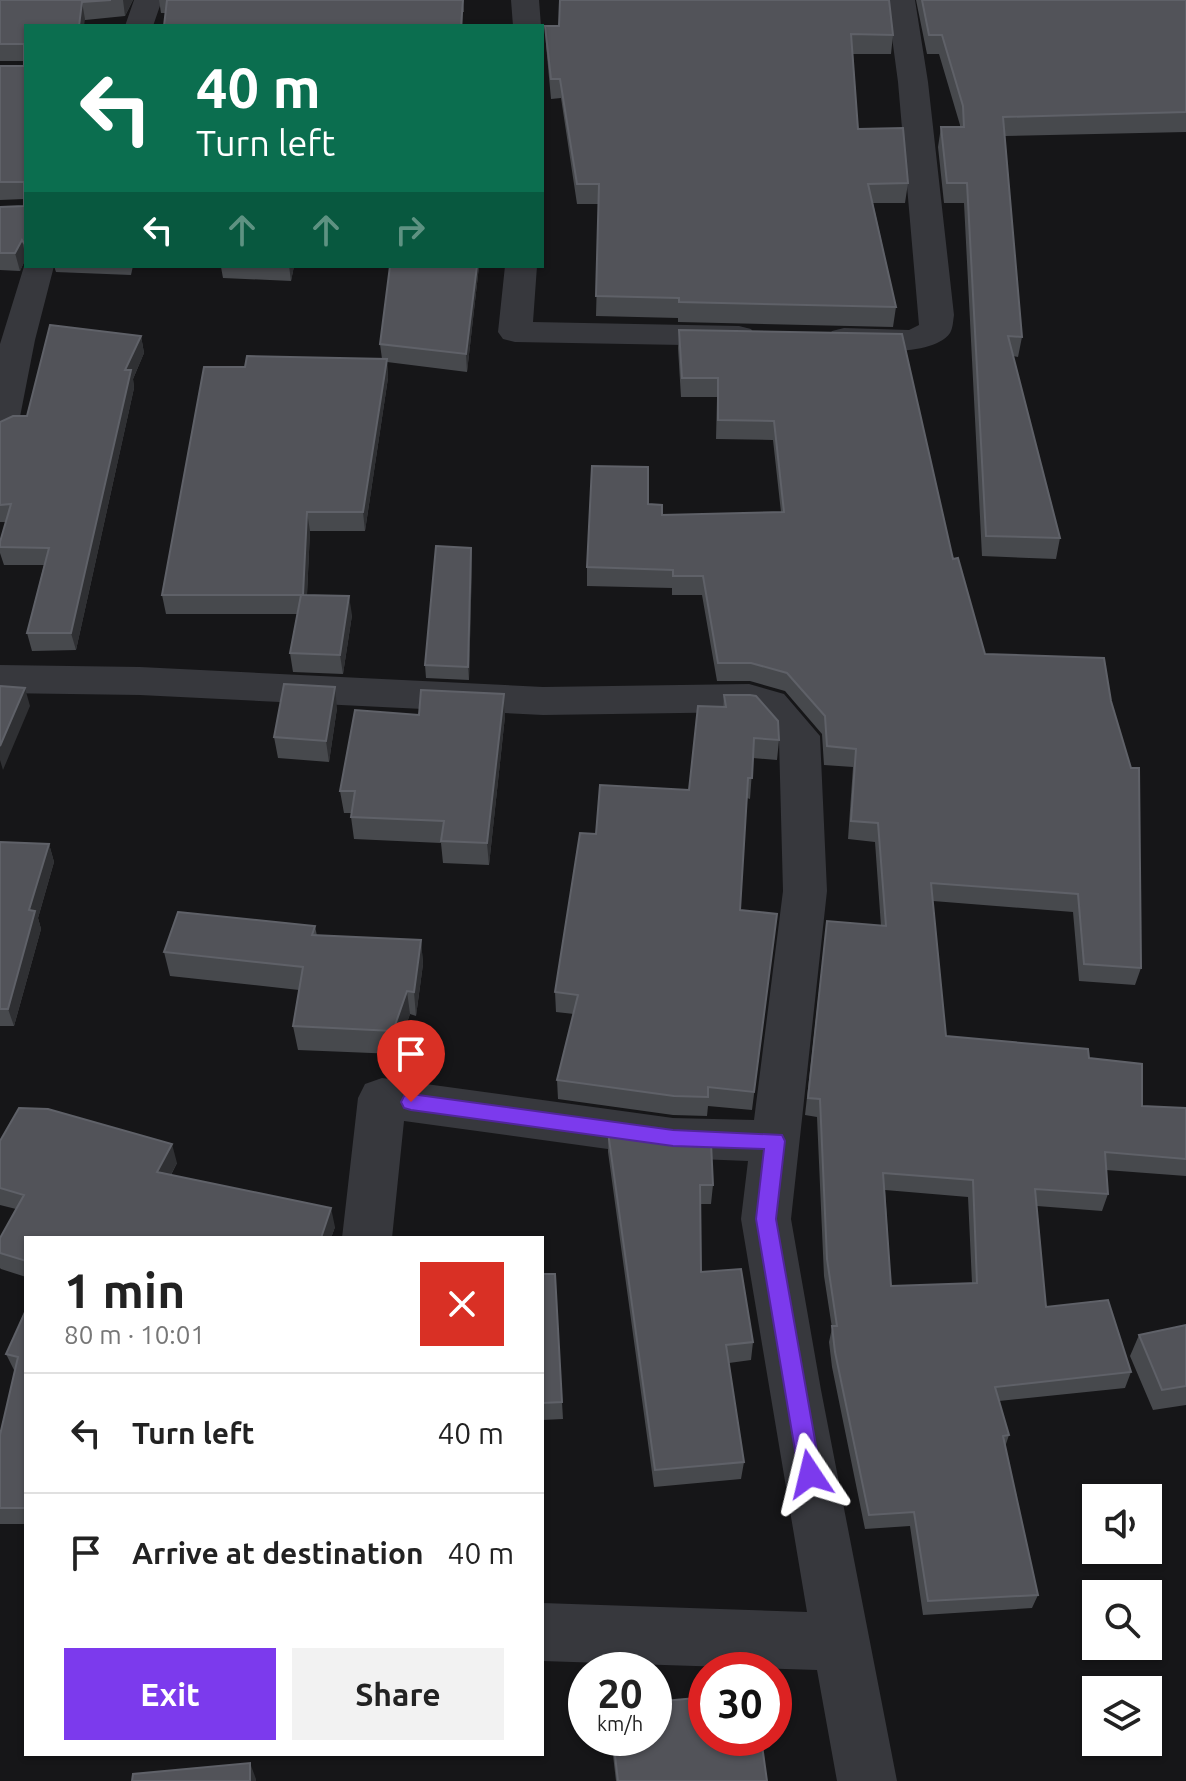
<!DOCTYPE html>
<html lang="en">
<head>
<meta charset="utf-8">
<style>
	:root { --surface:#fff; --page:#f2f2f2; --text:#222; --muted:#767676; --line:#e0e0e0; --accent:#7c3aed }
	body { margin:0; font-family:Ubuntu,sans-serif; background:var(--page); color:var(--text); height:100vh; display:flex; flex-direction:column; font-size:30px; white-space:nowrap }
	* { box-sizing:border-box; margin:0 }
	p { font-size:26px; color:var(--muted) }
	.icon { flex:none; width:44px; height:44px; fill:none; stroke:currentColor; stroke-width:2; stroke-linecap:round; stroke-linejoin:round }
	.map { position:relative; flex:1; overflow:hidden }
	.details { position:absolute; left:24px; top:1236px; width:520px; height:520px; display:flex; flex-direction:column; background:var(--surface); border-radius:0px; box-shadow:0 2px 6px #0004 }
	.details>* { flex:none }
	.guide { position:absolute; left:24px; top:24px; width:520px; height:244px; border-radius:0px; box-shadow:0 2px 6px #0004; background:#0b6e4f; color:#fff; overflow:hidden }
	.tools { position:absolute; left:1082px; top:1484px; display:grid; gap:16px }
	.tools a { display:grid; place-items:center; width:80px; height:80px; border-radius:0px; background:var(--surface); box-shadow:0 2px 6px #0004; font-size:40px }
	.speed { position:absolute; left:568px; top:1652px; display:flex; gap:16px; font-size:40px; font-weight:700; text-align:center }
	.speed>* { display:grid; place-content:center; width:104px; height:104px; border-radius:50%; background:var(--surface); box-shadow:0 2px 6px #0004; line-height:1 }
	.speed small { font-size:20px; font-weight:400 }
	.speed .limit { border:12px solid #d22; background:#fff; color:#111 }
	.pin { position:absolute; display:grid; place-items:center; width:68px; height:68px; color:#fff; margin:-82px -34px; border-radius:50% 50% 50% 0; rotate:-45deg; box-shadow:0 0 8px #0007 }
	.pin .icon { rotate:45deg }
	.me { position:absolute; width:88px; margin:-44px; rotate:350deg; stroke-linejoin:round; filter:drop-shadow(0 0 6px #0008) }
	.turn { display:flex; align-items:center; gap:28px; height:168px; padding:0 40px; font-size:36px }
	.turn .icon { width:104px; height:104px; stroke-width:2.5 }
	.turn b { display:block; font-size:56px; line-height:68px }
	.lanes { display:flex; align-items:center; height:76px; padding:0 40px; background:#0003; justify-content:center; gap:40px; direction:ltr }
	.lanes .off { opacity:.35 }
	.round { display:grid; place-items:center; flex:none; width:84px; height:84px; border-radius:0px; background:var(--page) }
	.headline { display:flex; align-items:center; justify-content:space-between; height:136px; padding:0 40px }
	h1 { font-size:48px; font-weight:700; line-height:60px }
	.button { display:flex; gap:16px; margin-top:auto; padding:16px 40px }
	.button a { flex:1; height:92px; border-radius:0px; background:var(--accent); color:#fff; font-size:32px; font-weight:700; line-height:92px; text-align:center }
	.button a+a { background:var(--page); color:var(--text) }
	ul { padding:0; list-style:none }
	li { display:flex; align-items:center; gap:24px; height:120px; padding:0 40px; border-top:2px solid var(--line) }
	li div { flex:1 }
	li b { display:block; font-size:30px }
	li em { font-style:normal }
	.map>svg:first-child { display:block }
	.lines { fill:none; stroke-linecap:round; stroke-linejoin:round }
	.minor { fill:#37383d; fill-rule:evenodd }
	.wall { fill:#47494d; fill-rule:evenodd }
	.shaded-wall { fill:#2f3033 }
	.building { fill:#525359; stroke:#5f6168; stroke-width:2; fill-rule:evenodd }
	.route { fill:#7c3aed; stroke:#51269a; stroke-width:2 }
</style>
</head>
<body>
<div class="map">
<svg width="1186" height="1781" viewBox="0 0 1186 1781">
	<rect width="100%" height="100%" fill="#161618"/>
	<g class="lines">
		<path class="minor" d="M134 0H162L153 26H125Z
			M511 0H539L541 26H513Z
			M887 0H915L928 82 954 315C953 321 953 328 950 333 933 358 857 352 832 345L827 338 832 331 844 328 909 330 919 325 898 82Z
			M26 260V266H54L35 340 18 427 13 435 0 438V344Z
			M505 266H537L533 322 739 326 751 329 756 336 751 343 739 346 515 342 503 339 498 332Z
			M0 665 140 667 543 687 749 684 784 694 820 736 827 891 791 1219 821 1390 897 1781H837L817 1670 542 1661V1603L807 1612 741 1219 748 1161 673 1158 404 1121 392 1238H342L358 1098 365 1084 382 1078 673 1118 754 1120 783 891 779 740 756 714 749 712 543 715 140 695 0 693Z"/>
	</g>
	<path class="wall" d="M0 0H133L125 16 26 26V258L20 271 0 270V207L24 206V199L0 200V66H24V61H0Z
		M159 0H463L464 12 161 13Z
		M916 0H1186V132L1005 136 1022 337 1018 357 1013 356 1060 538 1056 559 982 556 964 203H944L938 147 941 127H960V125L939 54H927Z
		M545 26 893 35 891 54H853L858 129 908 183 905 203H873L896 307 893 327 678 322V318L596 316 599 204H577L561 98 551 99 546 45Z
		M54 266H133L131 275 56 272Z
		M155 266H294L291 281 223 278 221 267Z
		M390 266H479L467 372 387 362 388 378 365 531H310L307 595 352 615 343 674 293 672 290 653 297 614H166L162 595 245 367 382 359 380 344Z
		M679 330 953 559 985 654 1141 968 1135 985 1079 981 1073 912 933 901 946 1036 1089 1058 1142 1106 1186 1108V1176L1106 1170 1108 1194 1102 1211 1037 1206 1046 1307 1131 1372 1125 1388 999 1401 1009 1435 1005 1447 1038 1595 1032 1608 923 1615 910 1526 865 1529 832 1367 829 1342 832 1328 824 1276 817 1117 805 1115 825 938 881 926 875 842 848 839 853 767 824 765 822 734 785 691 750 681H717L702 595H672V588L587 586V567L648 504 662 515 781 512 773 440 716 439 717 397H681L678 348ZM885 1190 968 1197 972 1283 891 1286Z
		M141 336 144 353 133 379 134 388 76 650 32 651 27 633 44 565H4L0 553V542L6 522H0V422L27 416Z
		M471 548 472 562 469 680 426 678 425 665Z
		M504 694 505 716 489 865 443 863 441 843 354 839 351 817 352 813H344L340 791 419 715Z
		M724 695 779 740 777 760 753 758 750 799 747 798 740 910 777 914 752 1110 708 1106 707 1116 673 1115 558 1099 557 1080 574 1014 556 1012 555 992 596 834 689 790 723 707Z
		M337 708 329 762 278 758 274 737Z
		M0 842 49 844 54 862 38 918 41 929 14 1026H0Z
		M315 926 317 936 421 940 423 964 416 1016 410 1014 396 1054 298 1050 293 1026 299 990 170 976 164 952Z
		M608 1132 713 1185 711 1204H700L701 1272 753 1342 751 1360 729 1363 744 1462 741 1479 654 1487 608 1152Z
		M0 1141 177 1163 171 1175 335 1227 331 1238H26V1277L1 1269 0 1268V1238L16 1209 0 1205Z
		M542 1274 562 1402 563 1419 542 1420Z
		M26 1310V1524H0V1435L15 1372 6 1354Z
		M1186 1325V1405L1153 1410 1130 1356 1139 1335Z
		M611 1738H654L767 1781H616Z"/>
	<path class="shaded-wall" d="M123 0H133L125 16Z
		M463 0V26H461Z
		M82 2 85 19 84 26H79Z
		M22 240 26 258 20 271 15 253Z
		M289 266H294L291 281Z
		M477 266H479L467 372 466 354Z
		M141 336 144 353 133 379 134 388 76 650 71 633 125 370Z
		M387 359 388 378 365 531 363 512Z
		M307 512 310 531 306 614 303 595Z
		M471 548 472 562 469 680 468 667Z
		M349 596 352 615 343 674 340 655Z
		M335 687 337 708 329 762 326 741Z
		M25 688 30 706 3 770 0 760V746Z
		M504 694 505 716 489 865 487 843Z
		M49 844 54 862 38 918 41 929 14 1026 8 1009 29 910Z
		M421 940 423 964 416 1016 414 992Z
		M407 991 410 1014 396 1054 393 1031Z
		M172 1144 177 1163 162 1191 157 1172Z
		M331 1208 335 1227 331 1238H321Z
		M250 1763 256 1779V1781H250Z"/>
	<path class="building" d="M0 0H111L82 2 79 26H26V246L22 240 15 253H0V207L24 206V182H0V66H24V44H0Z
		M167 0H463L461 26H164Z
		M560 0H889L893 35 851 34 858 129 903 128 908 183 868 184 896 307 679 302V298L596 296 599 184H577L560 79H551L545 26H559Z
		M922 0H1186V112L1003 117 1022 337 1008 336 1060 538 986 536 967 183H947L941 127H964L963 106 942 35H929Z
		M390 266H477L466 354 380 344Z
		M50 325 141 336 125 370H131L71 633H27L49 548 0 547V542L11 504 0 505V422L13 416H27Z
		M679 330 902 334 953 559 958 558 985 654 1104 658 1111 701 1131 768H1139L1141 968 1084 964 1078 894 931 883 946 1036 1088 1049 1089 1058 1142 1064V1106L1186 1108V1159L1105 1152 1108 1194 1035 1189 1046 1307 1108 1300 1131 1372 995 1387 1009 1435 1003 1436 1038 1595 928 1601 914 1512 869 1515 835 1352 832 1326H837L827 1259 820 1099 808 1098 827 921 886 926 878 823 851 821 856 749 827 746 825 716 787 673 751 663H718L703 576H673V570L587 567 592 466 648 467V504L662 505V515L784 512 774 421 718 420V378H682ZM883 1173 973 1180 977 1283 891 1286Z
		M247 356 387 359 363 512H307L303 595 349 596 340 655 290 653 301 595H162L204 367H245Z
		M436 546 471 548 468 667 425 665Z
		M284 684 335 687 326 741 274 737Z
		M0 686 25 688 0 746Z
		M421 690 504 694 487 843 441 841 444 821 351 817 355 791H340L355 710 419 715Z
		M724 695H750L756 696 778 721 779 740 754 738 752 778H748L740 910 777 914 754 1092 708 1087V1097L674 1096 557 1080 578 995 555 992 580 833 596 834 600 785 689 790 698 706 726 707Z
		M0 842 49 844 29 910 35 911 8 1009H0Z
		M178 912 315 926 312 935 421 940 414 992 407 991 393 1031 293 1026 303 967 164 952Z
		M19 1108 48 1109 172 1144 157 1172 331 1208 321 1238H26V1261L0 1253V1238L24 1195 0 1188V1141Z
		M608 1132 711 1143 713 1185H700L701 1272 741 1269 753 1342 726 1345 744 1462 655 1470Z
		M542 1274H555L562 1402 542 1403Z
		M26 1310V1508H0V1435L18 1357 6 1354Z
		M1186 1325V1386L1162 1390 1139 1335Z
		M706 1697V1738H761L767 1781H618L613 1738H654V1702Z
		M250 1763V1781H132L133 1774Z"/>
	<path class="route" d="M411 1094 673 1130 782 1135 785 1141 776 1219 821 1474 818 1481 810 1485 802 1481 799 1474 756 1219 764 1149 673 1146 411 1110 404 1108 401 1102 404 1096Z"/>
</svg>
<div class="tools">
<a><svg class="icon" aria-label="sound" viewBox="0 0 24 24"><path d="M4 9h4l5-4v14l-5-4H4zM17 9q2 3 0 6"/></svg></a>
<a><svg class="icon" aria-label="search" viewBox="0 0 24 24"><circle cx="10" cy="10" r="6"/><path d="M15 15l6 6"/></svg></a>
<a><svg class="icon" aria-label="layers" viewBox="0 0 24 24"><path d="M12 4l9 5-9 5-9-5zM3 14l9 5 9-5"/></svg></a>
</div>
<div class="speed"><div>20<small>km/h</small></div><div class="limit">30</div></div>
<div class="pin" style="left:411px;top:1102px;background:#d93025"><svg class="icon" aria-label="arrive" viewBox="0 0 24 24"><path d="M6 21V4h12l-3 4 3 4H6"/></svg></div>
<svg class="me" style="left:810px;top:1474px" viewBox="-20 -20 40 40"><path d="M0-17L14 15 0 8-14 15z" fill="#7c3aed" stroke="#fff" stroke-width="4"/></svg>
<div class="guide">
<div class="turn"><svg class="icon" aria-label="left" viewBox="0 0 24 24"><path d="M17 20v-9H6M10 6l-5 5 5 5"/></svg><div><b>40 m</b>Turn left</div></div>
<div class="lanes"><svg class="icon" aria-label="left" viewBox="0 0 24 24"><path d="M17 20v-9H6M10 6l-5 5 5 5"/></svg><svg class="icon off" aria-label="ahead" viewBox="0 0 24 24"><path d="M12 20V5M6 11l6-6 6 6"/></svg><svg class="icon off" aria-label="ahead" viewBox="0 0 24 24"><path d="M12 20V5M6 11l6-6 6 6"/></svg><svg class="icon off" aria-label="right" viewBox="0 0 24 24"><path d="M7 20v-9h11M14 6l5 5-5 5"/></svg></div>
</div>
<section class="details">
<div class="headline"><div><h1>1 min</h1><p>80 m · 10:01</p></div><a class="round" style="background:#d93025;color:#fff"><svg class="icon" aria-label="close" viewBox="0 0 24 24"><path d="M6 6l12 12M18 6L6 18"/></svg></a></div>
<ul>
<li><svg class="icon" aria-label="left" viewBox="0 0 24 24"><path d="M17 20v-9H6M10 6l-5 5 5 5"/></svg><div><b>Turn left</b></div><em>40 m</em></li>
<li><svg class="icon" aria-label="arrive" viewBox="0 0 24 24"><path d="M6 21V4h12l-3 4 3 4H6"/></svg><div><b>Arrive at destination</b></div><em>40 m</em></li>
</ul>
<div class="button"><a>Exit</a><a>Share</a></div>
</section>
</div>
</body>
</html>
